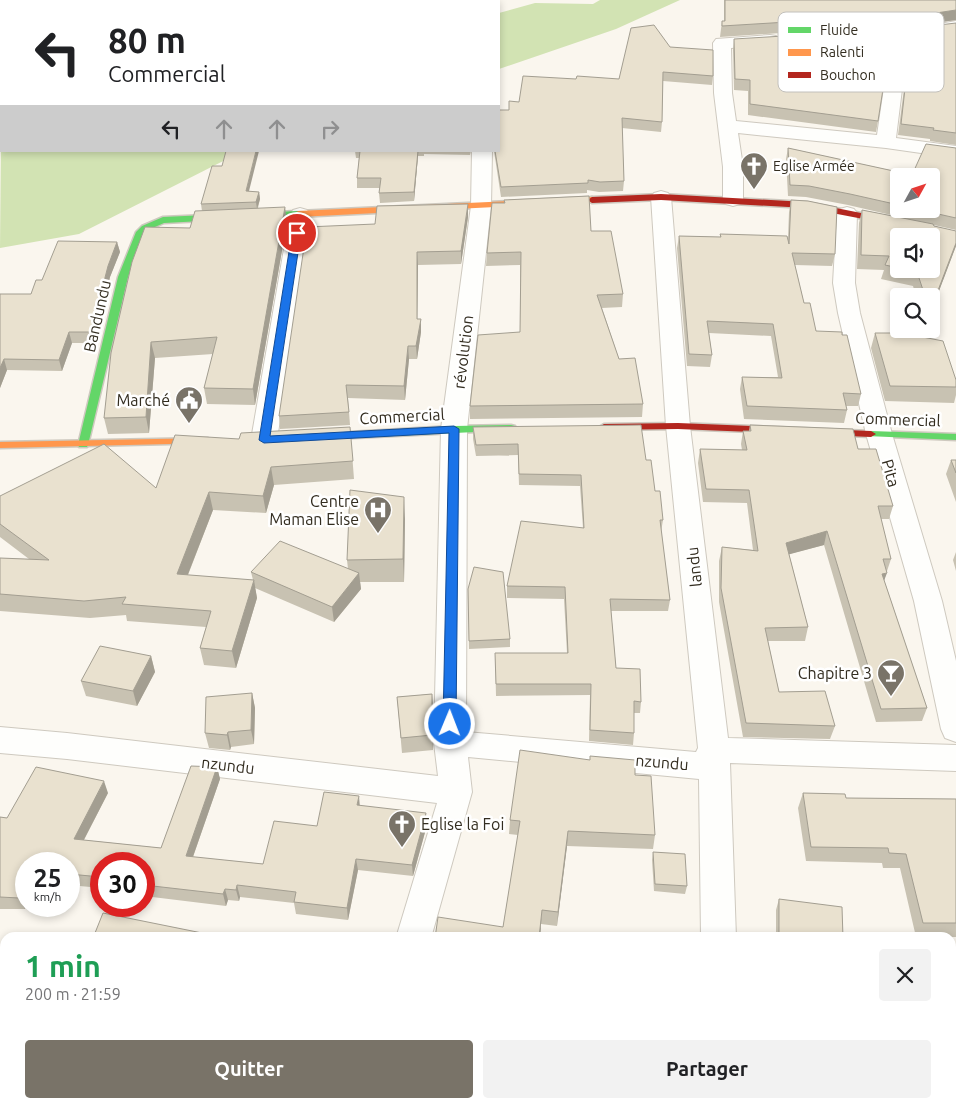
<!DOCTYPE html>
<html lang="fr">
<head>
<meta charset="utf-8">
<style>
	:root { --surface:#fff; --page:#f2f2f2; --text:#202124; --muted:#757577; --accent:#797368 }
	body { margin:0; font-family:Ubuntu,sans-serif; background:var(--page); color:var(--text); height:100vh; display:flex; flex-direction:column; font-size:19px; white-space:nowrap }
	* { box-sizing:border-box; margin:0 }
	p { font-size:16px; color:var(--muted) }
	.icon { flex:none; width:28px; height:28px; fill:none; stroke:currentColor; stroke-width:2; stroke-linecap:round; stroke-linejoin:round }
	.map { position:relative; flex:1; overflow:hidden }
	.drawer { position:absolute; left:0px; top:932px; width:956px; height:176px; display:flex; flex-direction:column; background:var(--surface); border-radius:15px 15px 0 0; box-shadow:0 2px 8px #0003 }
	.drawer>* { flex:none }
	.banner { position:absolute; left:0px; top:0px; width:500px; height:152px; box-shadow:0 2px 8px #0003; background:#fff; color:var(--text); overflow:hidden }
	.needle { width:32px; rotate:50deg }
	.tools { position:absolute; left:890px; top:168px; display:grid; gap:10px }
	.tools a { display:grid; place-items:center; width:50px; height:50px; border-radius:5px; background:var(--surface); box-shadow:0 2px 8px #0003; font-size:25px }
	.speed { position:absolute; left:15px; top:852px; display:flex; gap:10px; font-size:25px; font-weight:700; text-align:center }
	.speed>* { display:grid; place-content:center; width:65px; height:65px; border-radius:50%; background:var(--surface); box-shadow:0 2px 8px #0003; line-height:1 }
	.speed small { font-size:12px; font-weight:400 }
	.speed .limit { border:8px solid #d22; background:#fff; color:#111 }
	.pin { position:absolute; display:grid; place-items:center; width:42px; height:42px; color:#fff; margin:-21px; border:2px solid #fff; border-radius:50%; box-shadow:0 1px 5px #0007 }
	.me { position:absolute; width:55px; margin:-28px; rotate:1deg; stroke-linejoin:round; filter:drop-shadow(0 0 4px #0008) }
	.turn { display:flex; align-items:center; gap:18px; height:105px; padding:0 25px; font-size:22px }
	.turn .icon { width:65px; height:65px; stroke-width:2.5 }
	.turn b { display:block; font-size:35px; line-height:42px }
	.lanes { display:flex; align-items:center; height:48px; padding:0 25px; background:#0003; justify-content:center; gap:25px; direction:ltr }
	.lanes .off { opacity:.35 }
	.round { display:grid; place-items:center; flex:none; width:52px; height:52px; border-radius:5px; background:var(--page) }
	.overview { display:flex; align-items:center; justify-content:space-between; height:85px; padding:0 25px }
	h1 { font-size:30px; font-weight:700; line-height:38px; color:#1e9e55 }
	.action { display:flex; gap:10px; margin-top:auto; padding:10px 25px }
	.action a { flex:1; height:58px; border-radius:5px; background:var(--accent); color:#fff; font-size:20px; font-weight:700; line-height:58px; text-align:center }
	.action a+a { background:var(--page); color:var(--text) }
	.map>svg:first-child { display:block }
	.green { fill:#d2e3b3 }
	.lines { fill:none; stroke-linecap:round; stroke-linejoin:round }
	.street-casing { stroke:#cec9bf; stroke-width:2 }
	.fast-casing { stroke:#cec9bf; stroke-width:3 }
	.slow-casing { stroke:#cec9bf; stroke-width:3 }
	.jam-casing { stroke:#cec9bf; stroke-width:3 }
	.street { fill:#fefefc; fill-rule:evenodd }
	.fast { fill:#63d668; fill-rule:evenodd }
	.slow { fill:#ff974d; fill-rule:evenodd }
	.jam { fill:#b3261e; fill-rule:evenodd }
	.wall { fill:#c8c2b2; fill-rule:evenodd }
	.shaded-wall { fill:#a39e91 }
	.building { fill:#e9e1cf; stroke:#a39e91 }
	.route { fill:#1a73e8; stroke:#114b97 }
	.labels { text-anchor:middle; stroke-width:5; stroke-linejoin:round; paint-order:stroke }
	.far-poi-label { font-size:14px; fill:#332d20; stroke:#fff; text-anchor:start }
	.street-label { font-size:16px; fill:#332d20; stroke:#fff }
	.poi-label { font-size:16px; fill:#332d20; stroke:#fff; text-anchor:end }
	.key { fill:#fff; stroke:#c2c0bc; stroke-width:1 }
	.key-label { font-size:14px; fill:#332d20 }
</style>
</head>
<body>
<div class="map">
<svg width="956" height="1108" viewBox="0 0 956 1108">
	<rect width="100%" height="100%" fill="#faf6ee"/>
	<path class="green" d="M600 0H680L616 29 499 69V13L535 3 593 4Z
		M1 142V151H243L79 234 0 248Z"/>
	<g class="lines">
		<g class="street-casing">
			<path id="street" d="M956 21V31L918 36 903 81 896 138 956 146V158L886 148 738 133 743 167V200L740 204 733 206 726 204 723 200V167L714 93 713 43 716 39 770 35 776 36 779 40 776 44 770 45 731 48 732 93 736 121 877 135 885 81 900 37 863 38 857 37 854 33 857 29 863 28 934 25Z
				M472 151H492L491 206 467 429 466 732 696 752 698 748 666 426 651 197 654 193 661 191 668 193 671 197 690 426 728 738 956 745V771L730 763 736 938H701L699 779 468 757 472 792 431 938H396L437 803 67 759 0 753V727L67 733 438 776 434 743 441 429 471 206Z
				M847 207 854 209 857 213 855 283 860 313 892 434 942 601 956 661V742L945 738 941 729 914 601 866 434 838 313 833 283 837 213 840 209Z
				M300 208 307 210 310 214 277 440 273 446 264 448 255 446 251 440 290 214 293 210Z
				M0 1023 5 1024V1060L0 1059Z
				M298 1104H381L379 1108H300Z
				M704 1104H742V1108H704Z"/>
		</g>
		<g class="fast-casing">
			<path id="fast" d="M298 211 302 214 301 216 164 223 148 230 143 235 128 277 88 445 87 447H79L78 445 118 277 136 232 142 226 163 217Z
				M511 425 515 426 516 428 515 430 314 440 309 437 314 434 454 426Z
				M871 431 956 434V440L867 436 866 434 867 432Z"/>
		</g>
		<g class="slow-casing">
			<path id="slow" d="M592 197 596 200 595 202 298 217 294 214 298 211Z
				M208 438 213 441 212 443 0 448V442Z"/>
		</g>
		<g class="jam-casing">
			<path id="jam" d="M661 194 806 202 906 222 956 235V241L905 227 806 208 661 200 592 203 588 200 592 197Z
				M678 423 871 431 876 434 871 437 678 429 604 430 599 427 604 424Z"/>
		</g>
		<use href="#street" class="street"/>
		<use href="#fast" class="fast"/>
		<use href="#slow" class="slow"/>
		<use href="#jam" class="jam"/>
	</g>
	<path class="wall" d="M724 0H956V20L934 23 720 37 722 21H724Z
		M956 23V145L930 141V139L898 135 905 81 907 71Z
		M734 39H897L885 76 878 121 876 132 748 115V91L734 90 733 50Z
		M670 47 713 76 712 85 663 81 662 122 661 132 622 128 624 181 623 191 599 192 587 190V193L501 197 494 151H499L509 110 519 102 576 79H619Z
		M788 148 912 175 956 148V230L934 225V226L956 231V246L931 312V296H916L913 286 881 279 884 270 857 269 859 223 862 210 904 218 848 205 806 197 788 196 786 159ZM899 176 931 209H899ZM899 236 931 269H899Z
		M355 151H471L470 155 424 154V156H418L414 201 380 203 379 193 380 188H357V178L359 158H356Z
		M249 191 259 192 260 199 258 208 287 222 255 405 207 404 204 388 213 354 155 358 149 433 108 434 104 418 202 211 201 204Z
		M504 200 591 231 623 294 622 307 602 308 619 359 643 404 642 417 470 419V406L520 332V265L486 266 487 253 504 203Z
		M791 200 835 254 832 266 795 265 804 303 816 331 861 394 858 406H846L847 410 844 423 744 419 740 389 742 377H778L771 336 709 333 712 355 710 367 687 366 677 248 679 236 720 237V234L788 238 789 212Z
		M468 217 461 264 418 265 417 319H421V332L417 359H409L405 400 348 398 350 425 280 429 279 416 375 224Z
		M117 242 120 252 110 277 94 343H72L62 371 7 370 0 388V294H31L42 280Z
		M875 333 956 380V395L954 403 885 401 871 348Z
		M750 425 858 449 893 506 889 519H881L891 559 884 580 927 708 922 721 876 722 824 545 789 554 808 627 805 641H768L779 692 835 726 830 739 743 737 719 602V561L722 547 753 550 747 503 703 502 698 463 700 449 742 450 741 444 743 431H749Z
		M350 427 354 479 274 485 266 513 213 510 188 575 253 580 251 572 348 569 347 560 405 519 404 582H360L361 589 334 622 255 588 257 598 236 668 204 665 200 648 206 627 127 621 126 615 90 618 0 611V558L29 559 0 537V496L156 488 239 439Z
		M473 427 646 460 663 520 661 532 670 600 668 611H611L616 668 641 702 640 713H634V733L633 745 589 741 590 695 496 696 495 653H567L564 599 507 598V586L583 528 580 486 519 485 518 455 476 456 473 439Z
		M951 460H956V502L946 474Z
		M956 552V571L953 560Z
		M468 589 510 639V647L469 649Z
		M151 656 155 672 137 706 86 696 81 681Z
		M252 693 255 708 254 744 231 747 230 750 209 748 205 733Z
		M432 694 433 750 402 753 397 697Z
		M217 767 220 779 193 857 263 864 317 826 360 806 427 825 413 876 358 870 348 920 296 914 294 903 240 897 239 901 228 900 226 906 144 896V864H101V888L69 885V864H26V903L25 909H0V817L7 818 108 793 84 840 161 848Z
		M635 775 655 835 653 849 567 846 557 926 541 924 540 938H435L503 927 518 835 509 834 510 820Z
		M803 793 846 798 956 799V937H916L900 868H883L882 863 806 861 798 808Z
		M653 852 687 886 685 894 654 891 652 860Z
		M779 899 843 938H770L771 934H776V910Z
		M525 1104H555L554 1108H549Z
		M772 1104H889L890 1108H786Z
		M923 1104H951L956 1108H924Z"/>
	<path class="shaded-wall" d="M956 10V20L934 23 936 13Z
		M900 29 897 39 883 80 886 70Z
		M1 120V132L0 133V122Z
		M256 151H259L247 199 246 191Z
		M418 151V156L414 201V192Z
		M259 192 260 199 257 209 256 202Z
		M468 204V217L461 264V251Z
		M285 207 287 222 255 405 253 389Z
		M117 242 120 252 110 277 94 343 91 332 108 266Z
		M956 243V246L931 312V309Z
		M417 252 418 265 417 332Z
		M421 319V332L417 359 416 346Z
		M69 332 72 343 62 371 59 360Z
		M151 342 155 358 149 433 146 417Z
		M408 346 409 359 405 400 404 386Z
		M4 359 7 370 0 388V368Z
		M271 467 274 485 266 513 263 496Z
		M209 492 213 510 181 592 177 574Z
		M404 497 405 519 404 582 403 559Z
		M827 531 824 545 783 556 786 543Z
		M359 573 361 589 334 622 332 607Z
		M887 573 882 586V574Z
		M254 580 257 598 236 668 232 651Z
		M151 656 155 672 137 706 133 691Z
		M252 693 255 708 254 744 251 730Z
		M432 694 433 709V750L432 735Z
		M228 732 231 747 230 750 227 735Z
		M217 767 220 779 189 868 186 856Z
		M104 781 108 793 78 851 74 839Z
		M359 796 360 808 357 805Z
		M426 813 427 825 413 876 412 865Z
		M568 831 567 846 557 926 558 912Z
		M356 859 358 870 348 920 347 908Z
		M26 871V903L25 909 19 898Z
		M237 885 240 897 239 901 236 890Z
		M225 889 228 900 226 906 223 894Z
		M542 910 540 938H539Z"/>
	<path class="building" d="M0 0H376L375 1H1V9H0Z
		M725 0H956V10L936 13 722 26V21H725Z
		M1 11V120L0 122V13Z
		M956 23V133L933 130 934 128 901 124 907 71 922 27Z
		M654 25 670 47 713 50V76L663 72 662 122 622 118 624 181 600 182 588 180V183L501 187 495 151H499V110H509V101L519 102 523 76 576 79 577 76 619 79 631 28Z
		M900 29 886 70 878 121 750 104V80L735 79 734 39Z
		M926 144 956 148V218L916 209H931V176H899V205L850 194 809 186 790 185 788 148 912 175Z
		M226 151H256L246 191 259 192 256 202 201 204 212 166H222Z
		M360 151H418L414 192 379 193 381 178H357Z
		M589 196 591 231H611L623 294 597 295 619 359 635 358 643 404 470 406 478 335 520 332 521 252 487 253 492 203H505L504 200Z
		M791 200 808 201 837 207 835 254 792 253 804 303H810L816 331 842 332V335H847L861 394 843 393 847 410 747 406 742 377 782 378 773 324 707 321 712 355 689 354 679 236 721 237 720 234 787 236 789 244Z
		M468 204 461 251 417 252V319H421L416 346H408L404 386 346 385 349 412 279 416 307 227 375 224 377 206Z
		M285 207 253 389 204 388 217 337 151 342 146 417 104 418 111 353 132 262 145 227 190 228 195 211Z
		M862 210 933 224 934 226 956 231V243L931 309V296H925L917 272 903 269H931V236H899V268L885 265 889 256 861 255Z
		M58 241 117 242 108 266 91 332H69L59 360 4 359 0 368V294H31L36 280H42Z
		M875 333H902L943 341 956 380V387L890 386Z
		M641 425 646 460H651L655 491H660L663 520H660L670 600 610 599 616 668 640 669 641 702 634 701V733L590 730 591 684H496L495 653H568L565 587 507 586 521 521 584 528 581 475 519 474 518 444 476 445 473 427Z
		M750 425 853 429 858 449H876L893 506H878L891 559H883L887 573 882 574 927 708 881 709 827 531 786 543 808 627 765 628 779 692 825 691 835 726 746 723 721 588 722 547 758 551 749 490 706 489 700 449 747 450 743 431H751Z
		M350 427 353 461 271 467 263 496 209 492 177 574 254 580 232 651 200 648 211 611 122 604 126 597 84 601 0 594V558L49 560 0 524V496L104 444 156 488 175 435 239 439 241 433Z
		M951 460H956V473Z
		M350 490 404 497 403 559 347 560Z
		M280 541 359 573 332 607 251 572Z
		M474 567 503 572 510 639 469 641 468 589Z
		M100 646 151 656 133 691 81 681Z
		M252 693 251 730 228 732 227 735 205 733 206 697Z
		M432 694V735L401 738 397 697Z
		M520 750 590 760V756L635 760V775L651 776 655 835 568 831 558 912 542 910 539 938H435L438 917 503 927 520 821 510 820Z
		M191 766 217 767 186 856 263 864 274 821 317 826 324 792 359 796 357 805 426 813 412 865 356 859 347 908 294 902 296 892 237 885 236 890 225 889 223 894 144 885V864H101V877L69 874V864H26V871L19 898 0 897V817L7 818 36 767 104 781 74 839 161 848Z
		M803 793 845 794 846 798 956 799V923H923L906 854 889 853 888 848 811 847Z
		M653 852 685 854 687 886 655 884Z
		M779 899 842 907 843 938H771V934L779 935Z
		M103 913 212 935 211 938H93Z
		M951 1039H956V1108H935L934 1104H951Z
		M812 1104H889L890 1108H827Z"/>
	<path class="route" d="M297 230 301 233 270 436 454 426 459 429 456 724 454 727 450 729 445 727 443 724 449 433 264 443 259 440 292 233Z"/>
	<defs>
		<g id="church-pin" transform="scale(1.4375)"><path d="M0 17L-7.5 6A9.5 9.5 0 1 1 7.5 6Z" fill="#797368" stroke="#fff"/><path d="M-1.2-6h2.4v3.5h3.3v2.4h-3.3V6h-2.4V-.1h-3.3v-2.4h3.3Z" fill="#fff"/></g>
		<g id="civic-pin" transform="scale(1.4375)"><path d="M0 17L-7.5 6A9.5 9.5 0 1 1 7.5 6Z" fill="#797368" stroke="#fff"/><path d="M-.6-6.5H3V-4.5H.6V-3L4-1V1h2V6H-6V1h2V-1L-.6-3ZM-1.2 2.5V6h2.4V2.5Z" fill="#fff"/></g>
		<g id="hospital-pin" transform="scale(1.4375)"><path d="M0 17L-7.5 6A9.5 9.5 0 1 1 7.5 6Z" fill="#797368" stroke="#fff"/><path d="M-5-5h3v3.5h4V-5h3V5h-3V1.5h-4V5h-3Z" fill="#fff"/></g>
		<g id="bar-pin" transform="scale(1.4375)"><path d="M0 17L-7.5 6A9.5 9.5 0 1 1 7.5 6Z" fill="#797368" stroke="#fff"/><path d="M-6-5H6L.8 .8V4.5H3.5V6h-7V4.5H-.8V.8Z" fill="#fff"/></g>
	</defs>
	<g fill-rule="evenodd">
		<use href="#church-pin" x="754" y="166"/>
		<use href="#civic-pin" x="189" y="400"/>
		<use href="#hospital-pin" x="378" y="510"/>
		<use href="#bar-pin" x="891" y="673"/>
		<use href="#church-pin" x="402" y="824"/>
	</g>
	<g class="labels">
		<g class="far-poi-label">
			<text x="773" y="171">Eglise Armée</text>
		</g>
		<g class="street-label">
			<text transform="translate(97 316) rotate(-77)" y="6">Bandundu</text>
			<text transform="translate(463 352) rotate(-83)" y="6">révolution</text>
			<text transform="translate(402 416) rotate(-3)" y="6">Commercial</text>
			<text transform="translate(898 419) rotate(2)" y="6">Commercial</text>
			<text transform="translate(891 473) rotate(74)" y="6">Pita</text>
			<text transform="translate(694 567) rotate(-96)" y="6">landu</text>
			<text transform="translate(662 762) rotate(5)" y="6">nzundu</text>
			<text transform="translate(228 765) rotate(7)" y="6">nzundu</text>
		</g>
		<g class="poi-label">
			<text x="170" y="406">Marché</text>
			<text x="359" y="507">Centre<tspan x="359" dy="18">Maman Elise</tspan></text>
			<text x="872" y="679">Chapitre 3</text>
			<text x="421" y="830" text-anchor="start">Eglise la Foi</text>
		</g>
	</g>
	<rect x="778" y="12" width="166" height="80" rx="8" class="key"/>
	<rect x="788" y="27" width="23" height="6" fill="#63d668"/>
	<rect x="788" y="49" width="23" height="7" fill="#ff974d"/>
	<rect x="788" y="72" width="23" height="6" fill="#b3261e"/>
	<g class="key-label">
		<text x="820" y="35">Fluide</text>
		<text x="820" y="57">Ralenti</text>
		<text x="820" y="80">Bouchon</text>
	</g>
</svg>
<div class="tools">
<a><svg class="needle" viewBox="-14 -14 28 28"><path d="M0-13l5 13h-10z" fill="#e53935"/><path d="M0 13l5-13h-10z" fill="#757577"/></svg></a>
<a><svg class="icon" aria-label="sound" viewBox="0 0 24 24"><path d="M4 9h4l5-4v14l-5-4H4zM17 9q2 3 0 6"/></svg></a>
<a><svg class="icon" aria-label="search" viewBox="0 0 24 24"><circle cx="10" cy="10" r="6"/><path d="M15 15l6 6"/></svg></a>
</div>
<div class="speed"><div>25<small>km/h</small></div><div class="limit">30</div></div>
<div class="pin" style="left:297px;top:233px;background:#d93025"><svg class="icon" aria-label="arrive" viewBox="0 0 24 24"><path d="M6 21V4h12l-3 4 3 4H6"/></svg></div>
<svg class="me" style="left:450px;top:724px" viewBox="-20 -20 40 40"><circle r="17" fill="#1a73e8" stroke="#fff" stroke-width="3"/><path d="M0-11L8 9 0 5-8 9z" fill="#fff"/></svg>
<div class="banner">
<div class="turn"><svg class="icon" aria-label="left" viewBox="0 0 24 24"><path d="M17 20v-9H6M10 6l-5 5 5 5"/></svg><div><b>80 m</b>Commercial</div></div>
<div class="lanes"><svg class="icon" aria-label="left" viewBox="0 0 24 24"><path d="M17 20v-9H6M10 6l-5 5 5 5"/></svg><svg class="icon off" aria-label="ahead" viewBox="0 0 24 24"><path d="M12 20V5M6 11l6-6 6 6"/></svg><svg class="icon off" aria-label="ahead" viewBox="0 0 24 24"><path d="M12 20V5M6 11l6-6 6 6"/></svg><svg class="icon off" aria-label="right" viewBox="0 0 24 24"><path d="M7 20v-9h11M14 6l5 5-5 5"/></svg></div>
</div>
<section class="drawer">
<div class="overview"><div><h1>1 min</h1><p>200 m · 21:59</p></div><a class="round"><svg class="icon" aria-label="close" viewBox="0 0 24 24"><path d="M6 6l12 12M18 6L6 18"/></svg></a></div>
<div class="action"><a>Quitter</a><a>Partager</a></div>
</section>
</div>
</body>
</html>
